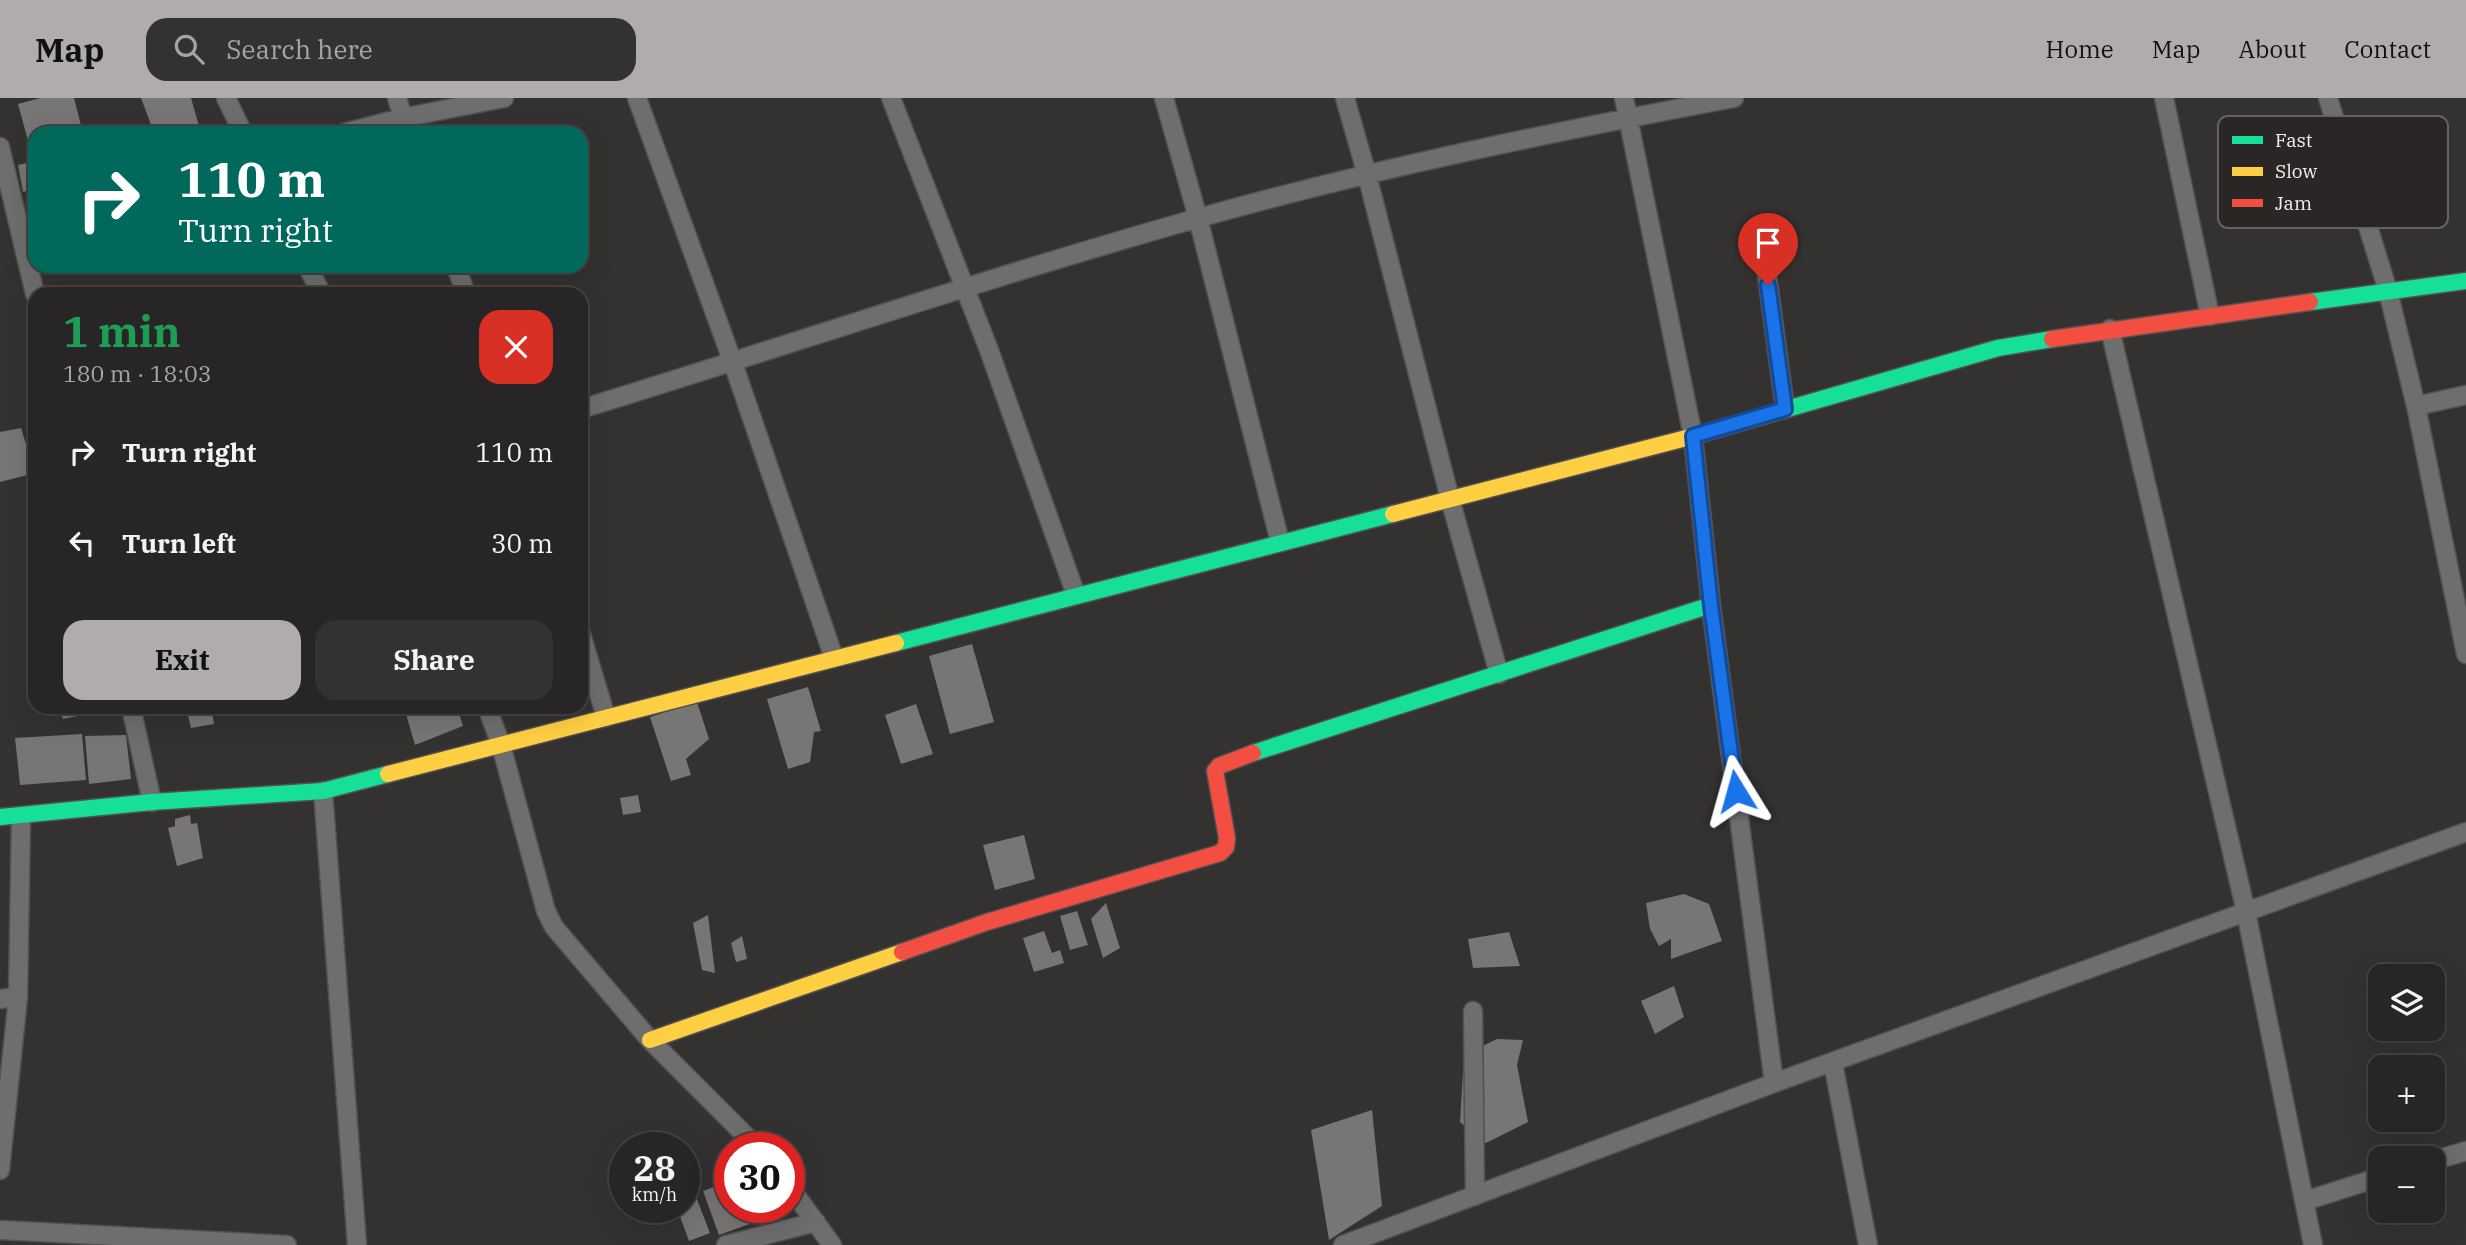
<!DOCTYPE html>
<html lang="en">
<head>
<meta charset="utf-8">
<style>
	:root { --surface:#272525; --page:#333132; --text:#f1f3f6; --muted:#a4a5a7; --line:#434242; --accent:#b0acac }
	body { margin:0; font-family:"IBM Plex Serif",serif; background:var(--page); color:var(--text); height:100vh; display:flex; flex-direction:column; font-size:26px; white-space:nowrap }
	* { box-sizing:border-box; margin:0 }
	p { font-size:23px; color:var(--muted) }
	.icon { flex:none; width:38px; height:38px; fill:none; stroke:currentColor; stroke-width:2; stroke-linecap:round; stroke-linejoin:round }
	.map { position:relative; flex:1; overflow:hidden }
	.sheet { position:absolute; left:28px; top:189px; width:560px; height:427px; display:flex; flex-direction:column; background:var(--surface); border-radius:21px; box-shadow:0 7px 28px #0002,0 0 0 2px var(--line) }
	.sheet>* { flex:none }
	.banner { position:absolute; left:28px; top:28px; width:560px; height:147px; border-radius:21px; box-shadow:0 7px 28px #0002,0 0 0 2px var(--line); background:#00695c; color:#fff; overflow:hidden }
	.buttons { position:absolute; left:2368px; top:866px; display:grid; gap:14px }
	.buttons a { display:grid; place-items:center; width:77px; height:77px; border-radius:14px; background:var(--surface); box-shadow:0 7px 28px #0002,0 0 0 2px var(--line); font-size:35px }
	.speed { position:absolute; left:609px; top:1034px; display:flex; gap:14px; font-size:35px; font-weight:700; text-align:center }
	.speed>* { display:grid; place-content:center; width:91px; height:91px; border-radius:50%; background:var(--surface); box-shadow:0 7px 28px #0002,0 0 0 2px var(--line); line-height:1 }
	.speed small { font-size:18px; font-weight:400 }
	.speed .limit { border:10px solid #d22; background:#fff; color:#111 }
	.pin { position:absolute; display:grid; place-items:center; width:60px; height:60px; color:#fff; margin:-72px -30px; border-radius:50% 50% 50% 0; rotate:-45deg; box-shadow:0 0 7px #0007 }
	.pin .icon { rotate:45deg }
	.me { position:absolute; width:77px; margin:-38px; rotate:352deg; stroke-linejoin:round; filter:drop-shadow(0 0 5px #0008) }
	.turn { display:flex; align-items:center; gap:24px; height:147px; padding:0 35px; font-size:32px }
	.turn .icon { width:91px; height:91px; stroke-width:2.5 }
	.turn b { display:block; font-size:49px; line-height:60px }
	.round { display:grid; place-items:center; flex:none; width:74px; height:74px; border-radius:21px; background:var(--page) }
	.summary { display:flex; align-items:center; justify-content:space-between; height:119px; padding:0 35px }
	h1 { font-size:42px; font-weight:700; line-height:52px; color:#1e9e55 }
	.button { display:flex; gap:14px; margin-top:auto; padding:14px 35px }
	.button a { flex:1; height:80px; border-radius:21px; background:var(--accent); color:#111; font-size:28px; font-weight:700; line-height:80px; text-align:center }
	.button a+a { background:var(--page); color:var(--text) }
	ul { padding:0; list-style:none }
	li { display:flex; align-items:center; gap:21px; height:91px; padding:0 35px }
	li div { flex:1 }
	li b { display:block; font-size:26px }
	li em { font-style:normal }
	header { display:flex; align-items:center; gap:42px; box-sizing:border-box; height:98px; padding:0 35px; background:var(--accent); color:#111 }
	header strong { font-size:33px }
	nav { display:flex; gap:38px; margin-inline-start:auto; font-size:24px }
	.search { width:490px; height:63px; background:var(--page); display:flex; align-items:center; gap:18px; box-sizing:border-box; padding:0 24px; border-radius:21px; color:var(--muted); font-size:26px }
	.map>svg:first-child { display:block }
	.building { fill:#787575 }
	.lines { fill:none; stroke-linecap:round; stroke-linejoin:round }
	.street-casing { stroke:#525050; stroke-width:21 }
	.fast-casing { stroke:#525050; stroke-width:19 }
	.slow-casing { stroke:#525050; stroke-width:19 }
	.jam-casing { stroke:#525050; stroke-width:19 }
	.street { stroke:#6e6e6f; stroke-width:18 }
	.fast { stroke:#16e098; stroke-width:16 }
	.slow { stroke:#ffcf43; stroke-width:16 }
	.jam { stroke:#f24e42; stroke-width:16 }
	.route-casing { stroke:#114b97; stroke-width:18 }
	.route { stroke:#1a73e8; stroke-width:12 }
	.key { fill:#2b2626; stroke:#676262; stroke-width:2 }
	.key-label { font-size:19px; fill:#f2eeee }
</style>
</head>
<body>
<header>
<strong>Map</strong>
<div class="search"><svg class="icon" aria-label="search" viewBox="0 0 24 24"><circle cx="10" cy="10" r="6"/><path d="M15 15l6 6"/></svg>Search here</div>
<nav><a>Home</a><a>Map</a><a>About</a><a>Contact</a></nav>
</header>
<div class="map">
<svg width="2466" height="1147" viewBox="0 0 2466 1147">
	<rect width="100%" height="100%" fill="#343131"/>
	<path class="building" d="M40 0H74L83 35H35V49L30 50 18 6Z
		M141 0H191L201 35H144L153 32Z
		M35 63V91L23 94 18 67Z
		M21 330 35 375 0 384V334Z
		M972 546 994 624 950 636 929 558Z
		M808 589 821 633 814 634 810 664 788 671 767 601Z
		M697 604 709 641 686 661 691 677 671 683 650 619Z
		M916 606 933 656 901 666 885 617Z
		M59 609H101L102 613 63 621Z
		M186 609H211L214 626 191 630Z
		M404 609H457L463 628 415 647Z
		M82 636 86 682 20 687 15 640Z
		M126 637 131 681 89 686 85 638Z
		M638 697 641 714 623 717 620 700Z
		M190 717 191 726 197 725 203 760 177 768 168 730 175 728V721Z
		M1024 737 1035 781 995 792 983 747Z
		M1684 796 1709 806 1722 843 1671 861V841L1659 848 1650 831 1646 805Z
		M1106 805 1120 850 1103 860 1091 821Z
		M1077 813 1088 847 1070 852 1060 818Z
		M708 817 715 875 702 872 693 825Z
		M1044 833 1052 855 1060 852 1064 865 1034 874 1023 840Z
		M1509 834 1520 868 1473 870 1468 841Z
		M742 838 747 861 736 864 731 845Z
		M1674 888 1684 919 1655 936 1641 903Z
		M1497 941 1523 942 1517 967 1528 1024 1486 1045 1460 1024 1464 957Z
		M1372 1012 1382 1108 1329 1142 1311 1032Z
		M684 1068 710 1135 689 1143 677 1110H684Z
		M730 1083V1110H765L769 1119 719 1137 703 1093Z"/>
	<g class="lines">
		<g class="street-casing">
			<path id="street" d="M226 0 243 35
				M397 0 408 35
				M637 0 733 265 834 560
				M891 0 989 252 1076 497
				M1164 0 1198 120 1280 444
				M1345 0 1367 77 1450 401 1499 576
				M1624 0 1693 338 1711 507 1774 985
				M2164 0 2210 218
				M2328 0 2388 193 2416 308 2466 556
				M344 35 402 20 504 0
				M0 49 35 196
				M1765 162 1785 311
				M307 168 322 196
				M456 168 466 196
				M2110 231 2246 814 2313 1147
				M2416 308 2466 297
				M581 311C786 248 989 179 1195 121 1372 71 1553 34 1734 0
				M581 536 606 619
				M131 609 152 704
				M487 609 501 647 546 813 554 829 650 942 758 1050
				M323 693 357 1147
				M0 901 18 899
				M1473 913 1475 1098
				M1833 965 1868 1147
				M2432 1063 2466 1053
				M0 1072 18 899 21 718
				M789 1088 832 1147
				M2305 1103 2380 1079
				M0 1132 287 1147
				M726 1147 816 1124
				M1343 1147 1774 985 2466 734"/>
		</g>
		<g class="fast-casing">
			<path id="fast" d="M2310 204 2466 183
				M1694 338 1998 250 2052 241
				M896 545 1393 416
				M1253 655 1711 507
				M0 719 152 704 323 693 388 676"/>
		</g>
		<g class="slow-casing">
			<path id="slow" d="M1393 416 1694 338
				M388 676 896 545
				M650 942 902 854"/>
		</g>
		<g class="jam-casing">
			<path id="jam" d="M2052 241 2310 204
				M902 854 987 824 1220 755 1226 749 1227 740 1215 673 1219 668 1253 655"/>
		</g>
		<use href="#street" class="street"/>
		<use href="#fast" class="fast"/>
		<use href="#slow" class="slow"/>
		<use href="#jam" class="jam"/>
	</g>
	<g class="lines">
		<g class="route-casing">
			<path id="route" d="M1736 693 1711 508 1693 338 1785 311 1768 187"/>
		</g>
		<use href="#route" class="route"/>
	</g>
	<rect x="2218" y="18" width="230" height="112" rx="10" class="key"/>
	<rect x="2232" y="38" width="31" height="8" fill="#16e098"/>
	<rect x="2232" y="69" width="31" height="9" fill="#ffcf43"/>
	<rect x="2232" y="101" width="31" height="8" fill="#f24e42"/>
	<g class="key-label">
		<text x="2275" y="49">Fast</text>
		<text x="2275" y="80">Slow</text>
		<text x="2275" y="112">Jam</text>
	</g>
</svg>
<div class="buttons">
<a><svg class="icon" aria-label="layers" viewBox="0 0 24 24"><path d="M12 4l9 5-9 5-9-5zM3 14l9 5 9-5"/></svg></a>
<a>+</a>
<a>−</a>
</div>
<div class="speed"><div>28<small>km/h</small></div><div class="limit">30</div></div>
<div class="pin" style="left:1768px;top:187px;background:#d93025"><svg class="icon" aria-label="arrive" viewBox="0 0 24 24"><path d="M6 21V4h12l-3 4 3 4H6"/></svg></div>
<svg class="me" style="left:1736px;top:693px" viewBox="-20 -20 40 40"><path d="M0-17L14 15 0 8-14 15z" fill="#1a73e8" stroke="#fff" stroke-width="4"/></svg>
<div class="banner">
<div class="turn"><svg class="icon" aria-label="right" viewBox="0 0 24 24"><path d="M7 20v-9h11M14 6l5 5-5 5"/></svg><div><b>110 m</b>Turn right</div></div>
</div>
<section class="sheet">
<div class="summary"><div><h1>1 min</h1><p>180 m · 18:03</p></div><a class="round" style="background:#d93025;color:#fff"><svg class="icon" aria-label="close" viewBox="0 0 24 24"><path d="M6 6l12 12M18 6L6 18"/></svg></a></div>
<ul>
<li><svg class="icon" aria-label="right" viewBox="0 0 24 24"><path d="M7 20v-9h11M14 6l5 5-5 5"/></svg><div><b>Turn right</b></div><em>110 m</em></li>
<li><svg class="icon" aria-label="left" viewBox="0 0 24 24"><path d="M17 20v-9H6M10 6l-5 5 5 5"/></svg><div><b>Turn left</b></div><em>30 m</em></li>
</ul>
<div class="button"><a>Exit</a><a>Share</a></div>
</section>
</div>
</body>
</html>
